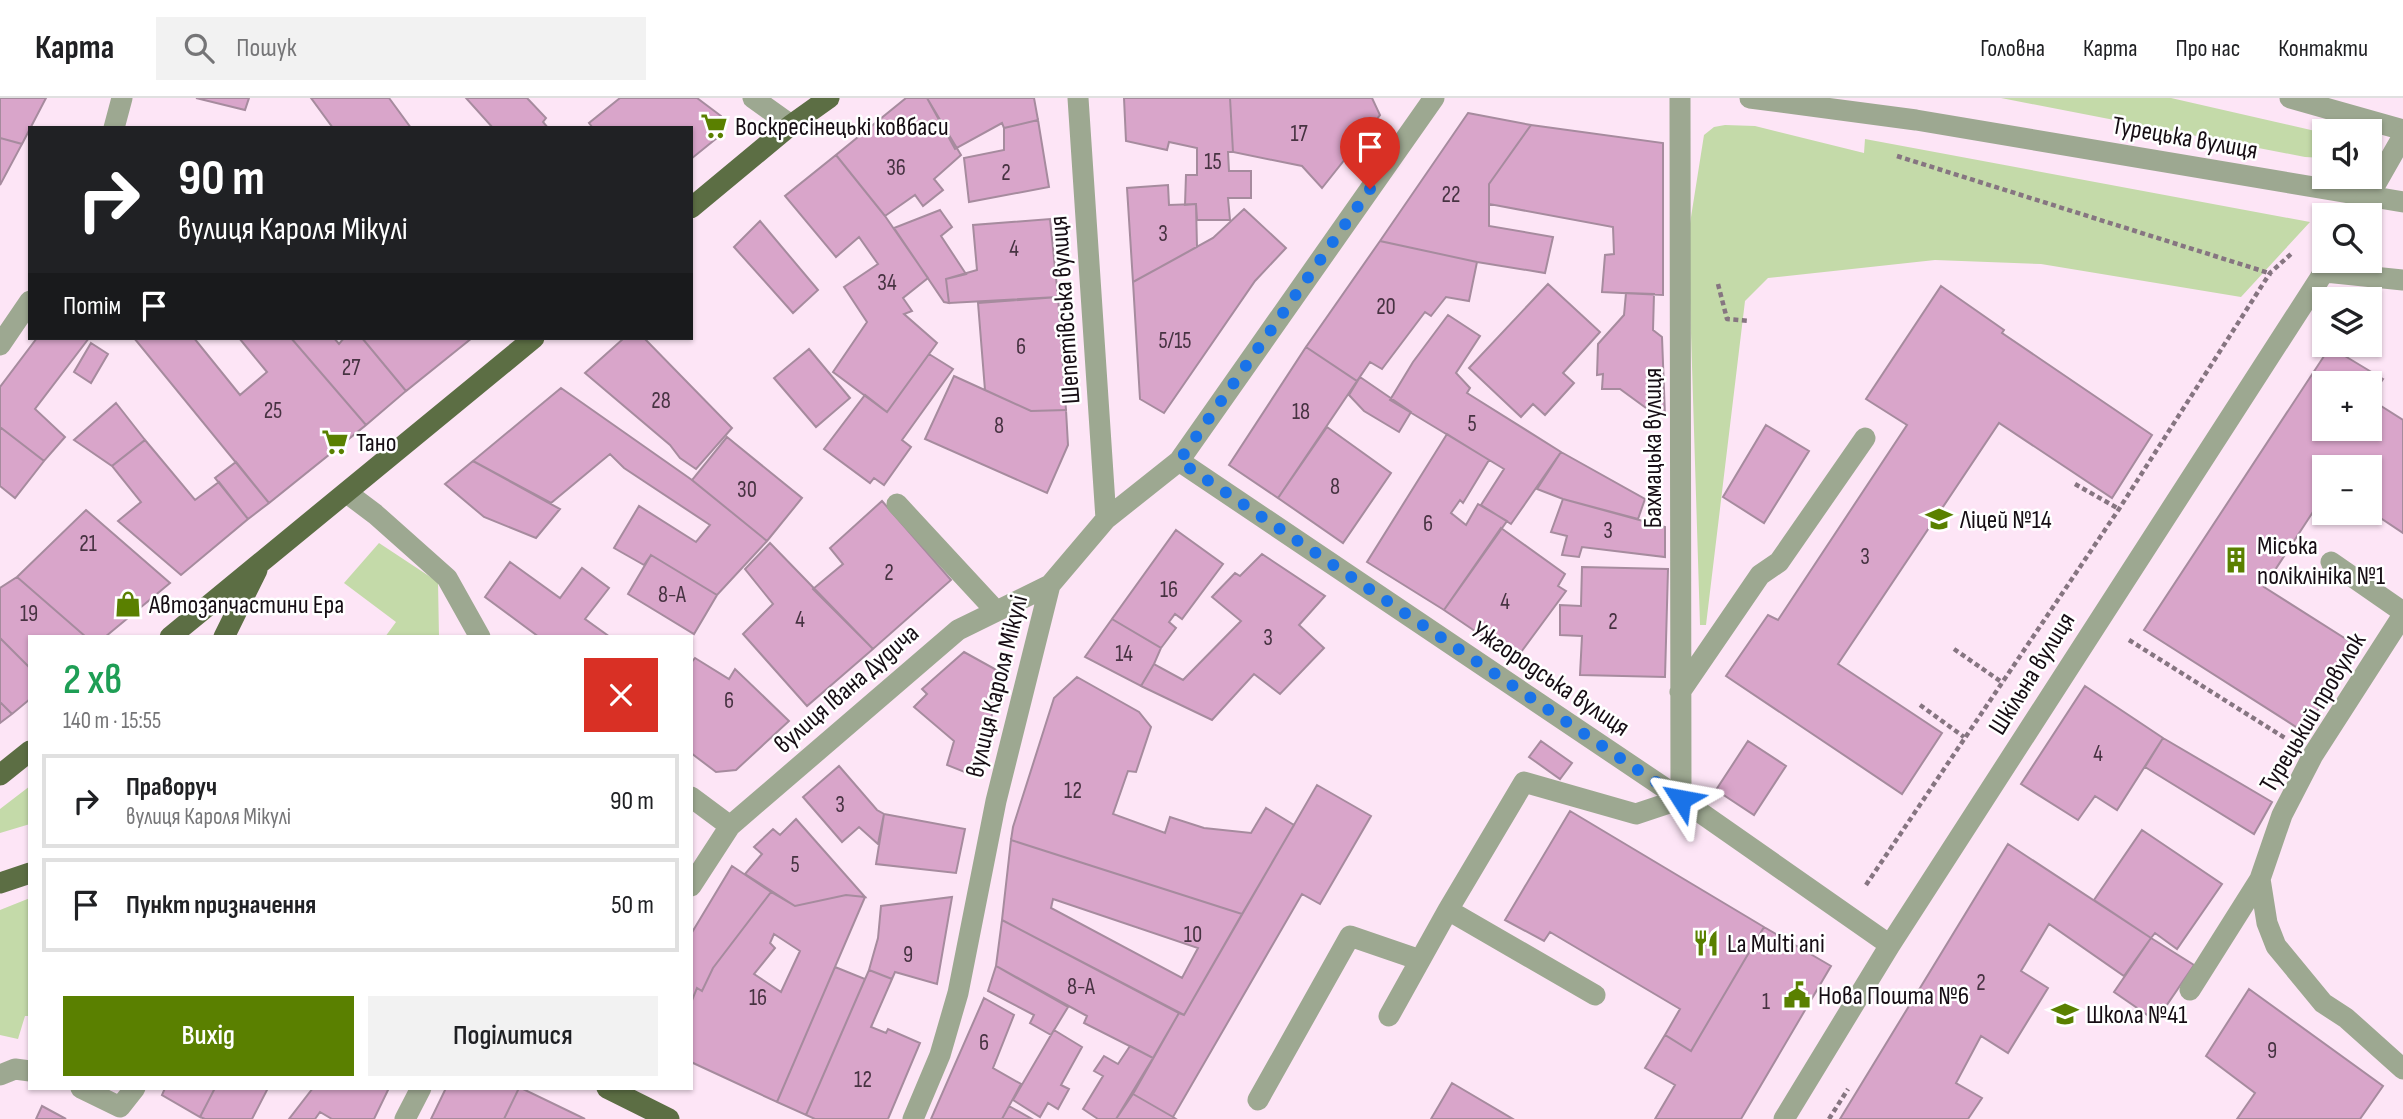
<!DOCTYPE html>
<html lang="uk">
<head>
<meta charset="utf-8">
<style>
	:root { --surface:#fff; --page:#f2f2f2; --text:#202124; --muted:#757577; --line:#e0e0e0; --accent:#5a8000 }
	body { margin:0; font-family:"Sofia Sans Condensed",sans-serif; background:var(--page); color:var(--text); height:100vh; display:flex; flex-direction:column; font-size:26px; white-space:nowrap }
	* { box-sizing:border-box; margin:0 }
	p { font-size:23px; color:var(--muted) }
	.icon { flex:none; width:38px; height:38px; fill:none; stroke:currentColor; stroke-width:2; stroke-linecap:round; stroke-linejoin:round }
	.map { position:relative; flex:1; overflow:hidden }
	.side { position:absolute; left:28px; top:537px; width:665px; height:455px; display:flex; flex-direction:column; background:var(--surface); border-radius:0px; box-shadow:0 2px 5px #0004 }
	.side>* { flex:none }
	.banner { position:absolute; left:28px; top:28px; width:665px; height:214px; border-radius:0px; box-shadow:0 2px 5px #0004; background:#202124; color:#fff; overflow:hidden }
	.controls { position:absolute; left:2312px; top:21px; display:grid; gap:14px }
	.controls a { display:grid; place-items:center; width:70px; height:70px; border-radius:0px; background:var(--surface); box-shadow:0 2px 5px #0004; font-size:35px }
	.pin { position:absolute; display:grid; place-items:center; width:60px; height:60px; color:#fff; margin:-72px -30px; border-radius:50% 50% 50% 0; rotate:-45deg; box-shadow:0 0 7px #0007 }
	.pin .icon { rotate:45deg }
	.me { position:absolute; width:77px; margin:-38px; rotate:304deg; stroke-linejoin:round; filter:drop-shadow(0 0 5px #0008) }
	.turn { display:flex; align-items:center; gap:24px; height:147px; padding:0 35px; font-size:32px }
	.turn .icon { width:91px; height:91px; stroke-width:2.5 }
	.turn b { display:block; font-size:49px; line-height:60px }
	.then { display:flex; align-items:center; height:66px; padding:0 35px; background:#0003; gap:14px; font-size:26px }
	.round { display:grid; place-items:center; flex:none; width:74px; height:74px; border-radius:0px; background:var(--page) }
	.overview { display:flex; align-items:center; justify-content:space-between; height:119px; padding:0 35px }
	h1 { font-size:42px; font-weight:600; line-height:52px; color:#1e9e55 }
	.primary-button { display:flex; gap:14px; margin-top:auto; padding:14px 35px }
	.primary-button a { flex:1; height:80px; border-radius:0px; background:var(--accent); color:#fff; font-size:28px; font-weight:600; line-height:80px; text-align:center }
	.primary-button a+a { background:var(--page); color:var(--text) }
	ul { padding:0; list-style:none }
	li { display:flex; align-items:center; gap:21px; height:94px; margin:0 14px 10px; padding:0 21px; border:4px solid var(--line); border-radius:0px }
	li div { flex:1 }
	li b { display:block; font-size:26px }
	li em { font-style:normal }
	header { display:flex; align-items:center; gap:42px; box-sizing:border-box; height:98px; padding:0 35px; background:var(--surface); border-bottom:2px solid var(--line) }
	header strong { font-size:33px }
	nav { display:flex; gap:38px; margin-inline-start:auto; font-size:24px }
	.search { width:490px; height:63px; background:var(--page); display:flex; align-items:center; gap:18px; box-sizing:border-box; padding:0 24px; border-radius:0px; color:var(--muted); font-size:26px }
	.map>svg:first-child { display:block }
	.green { fill:#c4daa9 }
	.building { fill:#d9a5ca; stroke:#a68b9e; stroke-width:2; fill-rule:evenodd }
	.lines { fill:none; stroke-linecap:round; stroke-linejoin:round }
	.path { stroke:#867581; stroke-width:4.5; stroke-dasharray:5 3.5; stroke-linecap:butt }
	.minor { stroke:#9da891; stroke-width:21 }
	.major { stroke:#5c6e44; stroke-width:21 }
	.minor-bridge { stroke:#9da891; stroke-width:21 }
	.route { stroke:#1a73e8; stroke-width:12; stroke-dasharray:0 21.6 }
	.labels { text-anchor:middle; stroke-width:5; stroke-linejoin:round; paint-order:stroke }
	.number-label { font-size:23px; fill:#473342 }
	.poi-label { font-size:26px; fill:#160d14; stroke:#fff; text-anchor:start }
	.street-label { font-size:26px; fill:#160d14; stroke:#fff }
</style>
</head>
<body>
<header>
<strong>Карта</strong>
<div class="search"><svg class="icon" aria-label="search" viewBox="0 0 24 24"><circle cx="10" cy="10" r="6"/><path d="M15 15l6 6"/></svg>Пошук</div>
<nav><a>Головна</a><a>Карта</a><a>Про нас</a><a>Контакти</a></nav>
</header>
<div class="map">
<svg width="2403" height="1021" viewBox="0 0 2403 1021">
	<rect width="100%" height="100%" fill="#fde5f6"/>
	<path class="green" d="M2001 0H2171L2324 35V60L2305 59Z
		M1725 27 1755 28 1864 55 1865 41 2310 124 2241 199 2041 166 1935 162 1768 180 1745 203 1706 527H1700L1688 138 1704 37 1714 29Z
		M379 445 438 484 439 539H385L396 524 344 485Z
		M30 688V726L0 735V711Z
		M30 800V918H25L18 941 0 937V812Z"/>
	<path class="building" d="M0 0H46L22 46 0 40Z
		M196 0H249L245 12Z
		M311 0H389L411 30H333Z
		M466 0H527L546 20 543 24 548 30H493Z
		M620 0H697L721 18 723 35 691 61V30H593L589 25Z
		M906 0H927L961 57 934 81 943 92 923 108 915 97 885 118 836 57Z
		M927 0H1034L1038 22 1004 30 1002 25 955 51Z
		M1124 0H1230L1233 54H1228L1229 73H1251V100H1228L1230 122H1197L1196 106 1185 107 1186 77H1197V50L1169 44 1167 52 1126 43Z
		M1230 0H1372L1380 17 1322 90 1302 68 1233 54Z
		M1468 15 1531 27 1489 86V128L1553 139 1545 175 1477 164 1380 143Z
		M1038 22 1049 89 969 104 964 60 1004 52V30Z
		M1531 27 1663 45V197L1602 194 1605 157 1614 156 1613 129 1489 106V86Z
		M0 40 22 46 0 87Z
		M836 57 885 118 928 180 903 200 912 213 904 216 937 245 887 314 833 274 867 224 844 189 878 166 859 139 836 159 785 98Z
		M1168 87 1169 107 1196 106 1197 149 1133 184 1127 90Z
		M1244 111 1286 150 1255 183 1164 315 1140 301 1133 184 1213 140Z
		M940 112 952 129 941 138 966 176 946 181 949 205 944 204 894 130Z
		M1050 121 1058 199 949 205 946 181 977 172 973 127Z
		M760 123 818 192 793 215 734 149Z
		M1380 143 1477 164 1469 203 1446 199 1431 218 1425 214 1382 271 1370 264 1357 283 1306 249Z
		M1548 186 1600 234 1563 275 1574 285 1545 317 1533 306 1521 319 1469 270Z
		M1941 188 2004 232 2002 235 2152 337 2112 400 1999 325 1838 566 1942 635 1902 696 1726 578 1768 517 1778 522 1907 327 1866 301Z
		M1626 195 1654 196 1653 232 1662 239 1665 318H1657L1620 291H1602L1603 276 1597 277 1598 246 1624 217Z
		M1058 199 1066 312 1031 313 985 292 978 205Z
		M1448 217 1480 238 1456 275 1470 290 1467 295 1561 354 1511 426 1481 407 1504 371 1390 302 1413 264Z
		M37 240H89L35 311 65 339 44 363 0 329V289Z
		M134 240H194L240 297 267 274 239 240H291L366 327 269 405Z
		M291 240H334L339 246 344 240H362L406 293 366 327Z
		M362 240H472L406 293Z
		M624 240H644L732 330 696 371 680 360 670 347 585 275Z
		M91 245 108 256 91 285 74 274Z
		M1306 249 1357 283 1278 400 1229 367Z
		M2330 249 2383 281 2370 300V285H2324V331H2370V301L2403 322V435L2370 413V369H2324V397L2264 489 2357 548 2304 634 2144 532Z
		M809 251 850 300 816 329 774 280Z
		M929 256 953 271 902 342 911 349 884 387 874 380 870 385 824 351 865 297 887 314Z
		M954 278 1031 313 1066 312 1068 347 1047 395 925 341Z
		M1360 279 1411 314 1399 334 1364 313 1349 297Z
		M561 290 692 382 767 443 717 497 651 457 644 467 614 450 639 408 696 444 710 427 624 370 610 356 551 405 473 363Z
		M116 305 145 342 112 368 74 342Z
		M1766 327 1809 353 1764 425 1723 399Z
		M0 329 44 363 15 400 0 388Z
		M1327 329 1391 375 1343 445 1278 400Z
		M1447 336 1489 362 1463 405 1460 402 1451 415 1466 427 1478 406 1507 423 1444 512 1367 464Z
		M727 339 802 400 767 443 692 382Z
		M145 342 195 402 219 384 248 421 181 477 118 423 141 404 112 368Z
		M1561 354 1645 401 1638 421 1563 401 1537 391Z
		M473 363 560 411 536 440 484 419 445 386Z
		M236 364 269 405 248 421 215 380Z
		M1563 401 1665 429V459L1582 449 1579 459 1562 457 1567 438 1551 434Z
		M882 403 951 482 873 551 813 491 843 466 830 450Z
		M86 412 170 485 105 539H86L17 479Z
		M1501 430 1565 476 1558 488 1566 493 1516 561 1444 512Z
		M1176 432 1223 466 1182 521 1175 516 1169 524 1176 530 1161 550 1112 521Z
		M770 445 873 551 807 608 743 536 773 506 745 471Z
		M1262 456 1325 498 1299 527 1324 550 1280 596 1254 576 1212 622 1141 588 1154 566 1183 582 1241 523 1212 499 1235 475 1240 478Z
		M651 457 717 497 694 536 628 496Z
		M510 464 560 500 582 470 609 490 585 521 610 539H539L485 499Z
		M1582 469 1668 471 1665 579 1580 577 1582 538 1560 537V507L1581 508Z
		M17 479 86 539H30V570L0 540V490Z
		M1112 521 1161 550 1154 566 1141 588 1085 559Z
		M0 540 30 570V601L12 616 0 604Z
		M964 554 1002 575 977 679 947 667 954 643 914 609 927 596 922 591Z
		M695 560 729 581 735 571 789 623 736 672 716 674 691 655V565Z
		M1077 579 1139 614 1151 629 1136 674 1128 673 1113 716 1165 735 1170 719 1204 730 1251 735 1266 710 1294 727 1242 816 1011 742 1013 729 1054 600Z
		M2085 588 2163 640 2117 712 2095 698 2078 722 2021 686Z
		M0 604 12 616 0 625Z
		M2163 640 2272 704 2254 736 2145 669Z
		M1541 643 1572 665 1560 681 1529 659Z
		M1748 643 1786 668 1754 717 1716 692Z
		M839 668 877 712 884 716 878 746 859 729 842 744 803 699Z
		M1317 687 1371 718 1320 806 1302 796 1173 1019 1133 996 1179 915 1184 917Z
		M1570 713 1764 829 1691 953 1665 937 1680 911 1550 834 1544 843 1505 822Z
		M884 716 965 731 956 775 876 766Z
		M796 721 865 799 846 797 795 808 745 776 762 756 754 749 773 731 780 737Z
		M2142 732 2222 786 2177 851 2155 835 2151 840 2094 802Z
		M1011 742 1242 816 1184 917 1002 822ZM1053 801 1198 850 1182 880 1051 810Z
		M2008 746 2151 840 2124 878 2049 826 2021 873 2048 890 2008 955 1981 938 1956 985 1982 1000 1968 1021H1840Z
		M732 768 771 794 713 870 702 893 697 890 691 905V836Z
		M771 794 795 808 846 797 865 799 777 1004 691 964V905L697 890 702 893 713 870ZM774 836 800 853 781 894 754 876 775 850 770 845Z
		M952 799 937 886 895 874 892 881 869 872 878 840 881 808Z
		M1002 822 1179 915 1153 960 1084 925 1087 918 996 868Z
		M1764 829 1831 868 1741 1021H1655L1675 987 1645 970 1665 937 1691 953Z
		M2151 840 2194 867 2156 923 2114 894Z
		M996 868 1068 909 1051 937 1030 925 1034 917 988 893Z
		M835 869 865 881 806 1017 777 1004Z
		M869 872 892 881 871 929 886 935 888 931 920 945 888 1021H815L806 1017Z
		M2249 891 2383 988 2360 1021H2237L2255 995 2206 958Z
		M984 900 1014 917 993 970 1021 986 1002 1021H931Z
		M1054 932 1082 949 1061 987 1069 991 1058 1011 1048 1005 1040 1019 1013 1002Z
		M1130 948 1153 960 1116 1021H1098L1083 1011 1103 978 1094 973 1104 958 1118 966Z
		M1452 985 1513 1021H1431Z
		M165 990H215L200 1019 162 997Z
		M215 990H268L252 1021H205L200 1019Z
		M313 990H389L374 1021H332L320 1014 315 1021H289Z
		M446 990H519L504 1021H431Z
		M519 990H521L585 1021H504Z
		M1133 996 1173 1019 1176 1021H1116Z
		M42 1008 66 1021H36Z
		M1009 1008 1032 1021H1002Z"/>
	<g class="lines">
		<path class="path" d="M1897 58 2272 176
			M1718 186 1727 221 1750 223
			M2075 386 2119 411
			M2129 542 2285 640
			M1954 551 2003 585
			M1920 607 1964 639
			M1866 787 2119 411 2270 175 2291 156
			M1829 1021 1848 991"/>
		<path class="minor" d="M753 0 791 27
			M1078 0 1106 421
			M1750 0 1916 22 2403 104
			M2290 0 2403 32
			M114 30 122 0
			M2325 174 2403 182
			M0 247 30 203
			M1179 363 1681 701 1890 847
			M347 395 375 416 447 480 480 539
			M897 406 996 513
			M2331 464 2403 514
			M1680 594 1760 477 1779 464 1865 340
			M691 699 730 728 958 532 1050 487
			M2260 781 2267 825 2276 848 2323 905 2346 920 2403 971
			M691 788 730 728
			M2190 892 2260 781 2282 717 2313 657 2403 517
			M1595 897 1448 812 1524 684 1636 716 1681 701 1680 0
			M1389 918 1448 812
			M0 977 15 971 30 973
			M81 990 120 1009 135 990
			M1258 1002 1350 838 1420 862
			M405 1021 421 990
			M913 1021 940 957 958 895 996 703 1050 487 1106 421 1179 363 1434 0
			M1784 1021 1890 847 2331 163"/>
		<path class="major" d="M691 110 791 27 829 0
			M170 539 534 240
			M224 539 257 472
			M0 677 30 653
			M0 785 30 775
			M607 990 669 1021"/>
		<path class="minor-bridge" d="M2358 117 2403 38"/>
	</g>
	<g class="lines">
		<path class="route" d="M1370 91 1179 363 1681 701"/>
	</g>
	<defs>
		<g id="supermarket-bare" transform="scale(2.1)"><path d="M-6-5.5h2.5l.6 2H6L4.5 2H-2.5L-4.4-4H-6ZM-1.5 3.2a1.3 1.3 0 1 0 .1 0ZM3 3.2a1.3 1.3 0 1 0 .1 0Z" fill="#5a8000" stroke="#fff" stroke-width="2.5" paint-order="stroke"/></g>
		<g id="school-bare" transform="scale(2.1)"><path d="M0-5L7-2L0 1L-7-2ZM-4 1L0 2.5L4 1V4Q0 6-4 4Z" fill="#5a8000" stroke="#fff" stroke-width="2.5" paint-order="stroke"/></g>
		<g id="building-bare" transform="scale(2.1)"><path d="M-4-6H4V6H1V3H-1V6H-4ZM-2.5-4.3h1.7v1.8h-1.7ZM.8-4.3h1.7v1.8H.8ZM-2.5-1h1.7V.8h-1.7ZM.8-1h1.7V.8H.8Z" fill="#5a8000" stroke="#fff" stroke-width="2.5" paint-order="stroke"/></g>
		<g id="shop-bare" transform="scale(2.1)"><path d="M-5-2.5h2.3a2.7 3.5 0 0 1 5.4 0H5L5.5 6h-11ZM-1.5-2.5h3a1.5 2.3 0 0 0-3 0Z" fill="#5a8000" stroke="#fff" stroke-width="2.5" paint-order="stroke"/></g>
		<g id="restaurant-bare" transform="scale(2.1)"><path d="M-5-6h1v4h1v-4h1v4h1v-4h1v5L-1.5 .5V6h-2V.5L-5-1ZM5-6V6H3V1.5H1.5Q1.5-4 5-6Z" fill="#5a8000" stroke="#fff" stroke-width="2.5" paint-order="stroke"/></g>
		<g id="civic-bare" transform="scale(2.1)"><path d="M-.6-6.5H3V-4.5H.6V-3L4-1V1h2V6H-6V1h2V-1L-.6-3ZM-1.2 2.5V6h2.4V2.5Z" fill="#5a8000" stroke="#fff" stroke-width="2.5" paint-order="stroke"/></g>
	</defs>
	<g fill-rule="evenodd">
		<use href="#supermarket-bare" x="714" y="28"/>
		<use href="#supermarket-bare" x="335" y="344"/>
		<use href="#school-bare" x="1939" y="421"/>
		<use href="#building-bare" x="2236" y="462"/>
		<use href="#shop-bare" x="128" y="506"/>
		<use href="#restaurant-bare" x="1706" y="845"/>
		<use href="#civic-bare" x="1797" y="897"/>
		<use href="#school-bare" x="2065" y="916"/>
	</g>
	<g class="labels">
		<g class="number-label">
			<text x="1299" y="43">17</text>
			<text x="1213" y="71">15</text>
			<text x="896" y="77">36</text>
			<text x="1006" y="82">2</text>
			<text x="1451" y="104">22</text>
			<text x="1163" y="143">3</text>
			<text x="1014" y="158">4</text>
			<text x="887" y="192">34</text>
			<text x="1386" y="216">20</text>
			<text x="1175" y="250">5/15</text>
			<text x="1021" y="256">6</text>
			<text x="351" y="277">27</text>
			<text x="661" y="310">28</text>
			<text x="273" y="320">25</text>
			<text x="1301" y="321">18</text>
			<text x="1472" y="333">5</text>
			<text x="999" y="335">8</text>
			<text x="1335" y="396">8</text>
			<text x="747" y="399">30</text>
			<text x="1428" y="433">6</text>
			<text x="1608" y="440">3</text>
			<text x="88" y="453">21</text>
			<text x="1865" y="466">3</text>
			<text x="889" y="482">2</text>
			<text x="1169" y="499">16</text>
			<text x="672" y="504">8-А</text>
			<text x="1505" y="511">4</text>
			<text x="29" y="523">19</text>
			<text x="800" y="529">4</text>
			<text x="1613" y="531">2</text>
			<text x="1268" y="547">3</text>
			<text x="1124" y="563">14</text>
			<text x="729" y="610">6</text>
			<text x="2098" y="663">4</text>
			<text x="1073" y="700">12</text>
			<text x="840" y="714">3</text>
			<text x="795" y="774">5</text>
			<text x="1193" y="844">10</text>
			<text x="908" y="864">9</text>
			<text x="1981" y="892">2</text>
			<text x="1081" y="896">8-А</text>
			<text x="758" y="907">16</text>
			<text x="1766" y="911">1</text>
			<text x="984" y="952">6</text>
			<text x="2272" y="960">9</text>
			<text x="863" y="989">12</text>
		</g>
		<g class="poi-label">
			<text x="735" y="37">Воскресінецькі ковбаси</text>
			<text x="356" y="353">Тано</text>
			<text x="1960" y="430">Ліцей №14</text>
			<text x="2257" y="456">Міська<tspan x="2257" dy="30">поліклініка №1</tspan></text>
			<text x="149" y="515">Автозапчастини Ера</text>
			<text x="1727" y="854">La Multi ani</text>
			<text x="1818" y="906">Нова Пошта №6</text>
			<text x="2086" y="925">Школа №41</text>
		</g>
		<g class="street-label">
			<text transform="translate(2185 39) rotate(10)" y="9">Турецька вулиця</text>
			<text transform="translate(1064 212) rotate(-94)" y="9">Шепетівська вулиця</text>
			<text transform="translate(1652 350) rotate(-90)" y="9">Бахмацька вулиця</text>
			<text transform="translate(2031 575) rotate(-58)" y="9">Шкільна вулиця</text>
			<text transform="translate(1551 580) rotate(34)" y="9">Ужгородська вулиця</text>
			<text transform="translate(996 588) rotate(-76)" y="9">вулиця Кароля Мікулі</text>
			<text transform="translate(846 590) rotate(-41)" y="9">вулиця Івана Дудича</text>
			<text transform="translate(2312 614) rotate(-59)" y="9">Турецький провулок</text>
		</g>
	</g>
</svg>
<div class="controls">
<a><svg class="icon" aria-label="sound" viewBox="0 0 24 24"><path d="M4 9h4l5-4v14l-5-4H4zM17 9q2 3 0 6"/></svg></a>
<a><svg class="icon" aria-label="search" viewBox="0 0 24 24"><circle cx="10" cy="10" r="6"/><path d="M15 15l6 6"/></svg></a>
<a><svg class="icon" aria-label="layers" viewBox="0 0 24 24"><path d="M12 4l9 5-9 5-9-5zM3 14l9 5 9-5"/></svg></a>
<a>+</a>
<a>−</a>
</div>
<div class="pin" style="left:1370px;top:91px;background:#d93025"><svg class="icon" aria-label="arrive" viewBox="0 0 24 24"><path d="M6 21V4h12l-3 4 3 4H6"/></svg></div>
<svg class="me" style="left:1681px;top:701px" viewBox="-20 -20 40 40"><path d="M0-17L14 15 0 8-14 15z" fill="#1a73e8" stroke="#fff" stroke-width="4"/></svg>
<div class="banner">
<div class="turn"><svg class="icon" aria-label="right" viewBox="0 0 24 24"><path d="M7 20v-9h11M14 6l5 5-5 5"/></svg><div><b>90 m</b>вулиця Кароля Мікулі</div></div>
<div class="then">Потім<svg class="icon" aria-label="arrive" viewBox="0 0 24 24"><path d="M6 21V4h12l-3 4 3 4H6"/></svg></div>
</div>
<section class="side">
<div class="overview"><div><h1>2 хв</h1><p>140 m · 15:55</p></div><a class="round" style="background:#d93025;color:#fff"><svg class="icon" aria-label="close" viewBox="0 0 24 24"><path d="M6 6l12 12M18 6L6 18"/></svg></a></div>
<ul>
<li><svg class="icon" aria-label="right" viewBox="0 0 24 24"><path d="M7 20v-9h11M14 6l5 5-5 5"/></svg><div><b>Праворуч</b><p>вулиця Кароля Мікулі</p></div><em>90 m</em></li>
<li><svg class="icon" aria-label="arrive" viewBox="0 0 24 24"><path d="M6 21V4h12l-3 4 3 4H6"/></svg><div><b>Пункт призначення</b></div><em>50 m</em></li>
</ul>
<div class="primary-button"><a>Вихід</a><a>Поділитися</a></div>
</section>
</div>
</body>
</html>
